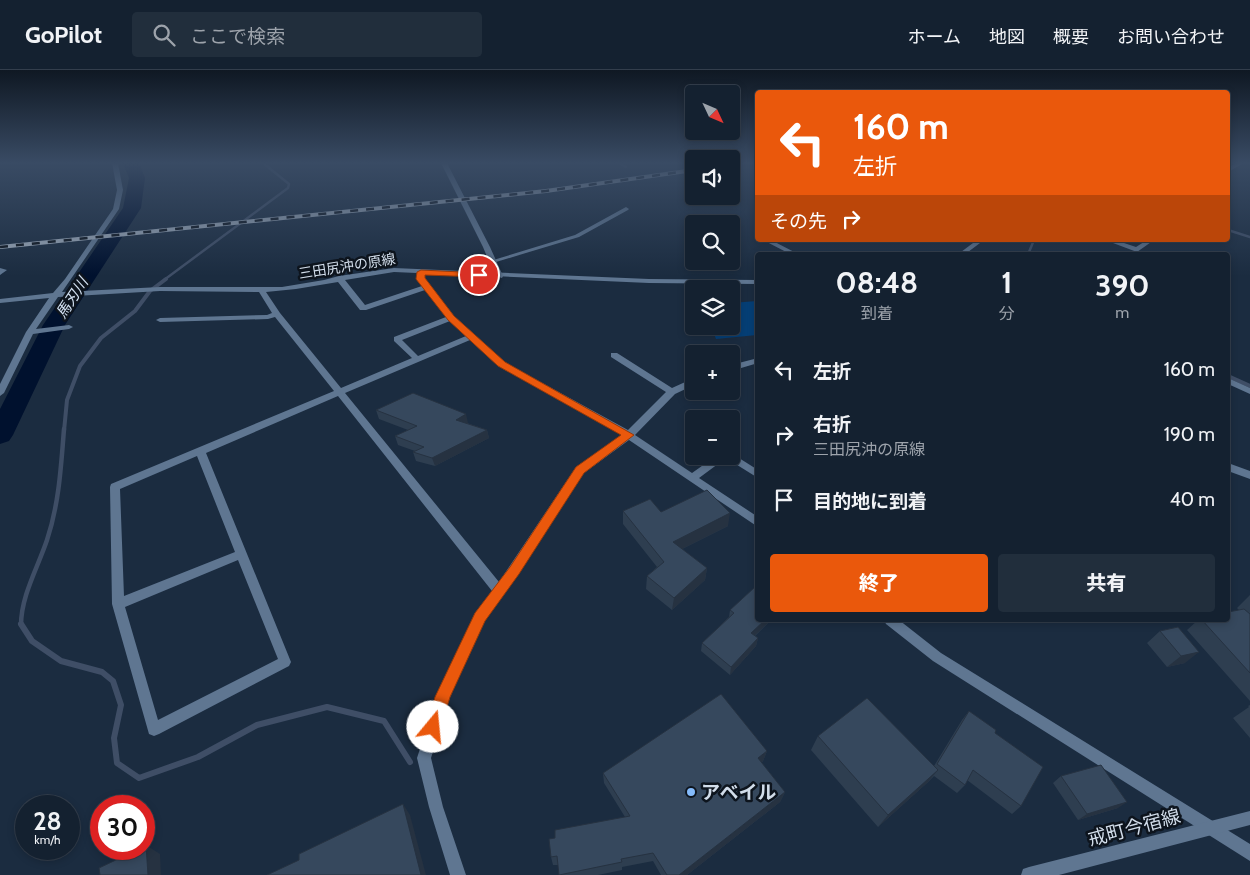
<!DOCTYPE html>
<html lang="ja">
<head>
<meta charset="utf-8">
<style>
	:root { --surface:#142130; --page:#212e3c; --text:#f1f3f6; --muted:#9da3ab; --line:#333e4c; --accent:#ea580c }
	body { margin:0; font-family:Cabin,"Noto Sans JP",sans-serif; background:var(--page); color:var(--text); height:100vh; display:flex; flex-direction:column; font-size:19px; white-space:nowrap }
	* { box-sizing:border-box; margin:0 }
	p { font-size:16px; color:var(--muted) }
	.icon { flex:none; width:28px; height:28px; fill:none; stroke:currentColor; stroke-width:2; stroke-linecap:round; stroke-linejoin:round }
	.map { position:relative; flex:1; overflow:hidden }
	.panel { position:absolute; left:755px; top:182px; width:475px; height:370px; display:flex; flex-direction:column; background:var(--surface); border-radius:5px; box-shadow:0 2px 8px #0003,0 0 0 1px var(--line) }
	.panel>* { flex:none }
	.banner { position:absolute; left:755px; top:20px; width:475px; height:152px; border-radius:5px; box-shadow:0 2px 8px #0003,0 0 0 1px var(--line); background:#ea580c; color:#fff; overflow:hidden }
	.needle { width:32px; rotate:134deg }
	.fabs { position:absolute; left:685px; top:15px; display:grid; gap:10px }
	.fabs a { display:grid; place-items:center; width:55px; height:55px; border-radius:5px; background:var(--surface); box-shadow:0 2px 8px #0003,0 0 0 1px var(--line); font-size:25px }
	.speed { position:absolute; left:15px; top:725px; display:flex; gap:10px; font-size:25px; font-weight:700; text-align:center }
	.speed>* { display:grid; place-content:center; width:65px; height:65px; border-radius:50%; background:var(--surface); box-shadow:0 2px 8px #0003,0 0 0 1px var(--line); line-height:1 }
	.speed small { font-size:12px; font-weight:400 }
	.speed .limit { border:8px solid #d22; background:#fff; color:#111 }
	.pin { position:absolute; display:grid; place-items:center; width:42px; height:42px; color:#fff; margin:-21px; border:2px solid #fff; border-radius:50%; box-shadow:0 1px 5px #0007 }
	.me { position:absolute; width:55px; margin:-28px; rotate:17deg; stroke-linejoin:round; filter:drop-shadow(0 0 4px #0008) }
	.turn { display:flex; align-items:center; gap:18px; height:105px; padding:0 15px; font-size:22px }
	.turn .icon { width:65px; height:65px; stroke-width:2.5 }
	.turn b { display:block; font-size:35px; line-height:42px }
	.then { display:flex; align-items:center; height:48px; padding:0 15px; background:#0003; gap:10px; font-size:19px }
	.eta { display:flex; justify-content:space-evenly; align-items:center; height:85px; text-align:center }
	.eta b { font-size:30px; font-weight:800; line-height:35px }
	.action { display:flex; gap:10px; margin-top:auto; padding:10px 15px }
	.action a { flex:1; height:58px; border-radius:5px; background:var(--accent); color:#fff; font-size:20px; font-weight:800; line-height:58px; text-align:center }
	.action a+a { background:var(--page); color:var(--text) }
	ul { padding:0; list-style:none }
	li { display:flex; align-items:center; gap:15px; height:65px; padding:0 15px }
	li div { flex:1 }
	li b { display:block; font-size:19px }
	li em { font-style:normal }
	header { display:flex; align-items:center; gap:30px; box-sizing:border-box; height:70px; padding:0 25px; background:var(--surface); border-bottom:1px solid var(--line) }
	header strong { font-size:24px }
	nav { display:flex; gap:28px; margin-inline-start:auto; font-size:18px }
	.search { width:350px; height:45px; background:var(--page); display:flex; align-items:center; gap:12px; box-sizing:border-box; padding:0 18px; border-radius:5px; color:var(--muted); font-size:19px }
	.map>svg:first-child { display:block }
	.green { fill:#053f76 }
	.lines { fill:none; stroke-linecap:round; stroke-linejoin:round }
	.stream-far3 { stroke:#3f4e66; stroke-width:2.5 }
	.stream-far2 { stroke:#3f4e66; stroke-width:4 }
	.stream-far1 { stroke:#3f4e66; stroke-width:4.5 }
	.stream { stroke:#3f4e66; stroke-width:6 }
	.river { fill:#00112e; fill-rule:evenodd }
	.minor { fill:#5f7691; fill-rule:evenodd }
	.tertiary { fill:#5f7691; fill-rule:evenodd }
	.rail-casing { stroke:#9ca9b8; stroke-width:4 }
	.rail { stroke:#0d141d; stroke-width:2.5; stroke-dasharray:8; stroke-linecap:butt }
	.wall { fill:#2e3e50 }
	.shaded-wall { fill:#263241 }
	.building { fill:#36485d; stroke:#263241 }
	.route { fill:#ea580c; stroke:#983908 }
	.poi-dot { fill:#85bbfb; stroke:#0d141d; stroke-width:2 }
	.labels { text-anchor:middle; stroke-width:5; stroke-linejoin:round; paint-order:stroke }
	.far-street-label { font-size:14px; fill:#d2ddea; stroke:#0d141d }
	.far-water-label { font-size:15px; font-style:italic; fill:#d5e3f4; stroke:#0d141d }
	.near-poi-label { font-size:19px; font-weight:bold; fill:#d2ddea; stroke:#0d141d; text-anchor:start }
	.near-street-label { font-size:19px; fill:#d2ddea; stroke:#0d141d }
</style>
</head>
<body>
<header>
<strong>GoPilot</strong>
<div class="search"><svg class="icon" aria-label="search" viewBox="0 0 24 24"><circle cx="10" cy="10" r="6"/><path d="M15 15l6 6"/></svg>ここで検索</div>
<nav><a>ホーム</a><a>地図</a><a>概要</a><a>お問い合わせ</a></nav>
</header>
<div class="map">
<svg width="1250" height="805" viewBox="0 0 1250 805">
	<rect width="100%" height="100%" fill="#1b2c40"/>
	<path class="green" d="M757 231V265L716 269 711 256H731V233Z"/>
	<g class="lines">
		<path class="stream-far3" d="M619 93 626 97
			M1228 160 1250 167
			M1025 185 1029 182 1034 170
			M164 210 288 118 289 114 263 93"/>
		<path class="stream-far2" d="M1228 306 1250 316
			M64 361 67 330 80 296 101 268 135 241 150 221 166 209"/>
		<path class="stream-far1" d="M21 555C21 526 38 497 47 470 59 434 61 397 64 359"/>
		<path class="stream" d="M21 554 32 571 61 591 102 602 113 611 121 635 114 668 117 693 139 708 198 687 257 655 327 637 384 651 410 692"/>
		<path class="river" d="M123 93H139L145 108 141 138 65 255 13 365 9 371 0 374V339L43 255 123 138 129 108Z"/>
		<path class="minor" d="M112 93H118L123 120 119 139 62 222 160 217H282L324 210 339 206 394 198 649 209 758 210V214L649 213 424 203V209L454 246 504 292 628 360 666 322 611 287V283H617L672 318 694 308V315L675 324 635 365 692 403 716 386H731V383L758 400V408L726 388 699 408 758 447V457L629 370 584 403 518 503 484 550 450 627 431 688 443 737 466 805H450L429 737 417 688 438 623 475 543 492 521 338 326 206 383 291 592 289 596 159 664 154 666 149 664 112 534 110 417 111 414 334 321 275 247 268 249 160 252 156 250 160 248 267 245 272 243 259 222 160 221 58 227 36 259 69 255 73 257 69 259 33 264 4 323 0 326V314L26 262 49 228 0 233V229L53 223 65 209 113 139 117 120ZM394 202 417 203 416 209 422 216 365 235 345 210ZM338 212 360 240H366L425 220 446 247 394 267V271L412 288 341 318 280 243 266 222 296 219ZM450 251 466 266 418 286 402 270ZM470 270 498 296 622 365 576 397 499 512 345 323ZM197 386 235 482 124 526 120 419ZM238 490 278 589 158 650 125 537Z
			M1236 93H1244L1228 102V98Z
			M626 137 629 139 628 140 579 167 496 192 490 191 575 165Z
			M763 170H771L800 185H792Z
			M977 170H984L964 185H957Z
			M1105 170H1115L1136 177 1147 170H1154L1137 182Z
			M0 198 7 200 0 205Z
			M758 288V293L731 301V295Z
			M1228 308 1250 318V324L1228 314Z
			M1228 393 1250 401V409L1228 401Z
			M884 550H899L941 583 1250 774V791L933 591 886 554Z"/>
		<path class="tertiary" d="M441 93H447L490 177 503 206 502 208 495 206 483 177Z
			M1250 741V755L1059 805H1021L1023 799 1029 797Z"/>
		<g class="rail-casing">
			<path id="rail" d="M0 177 546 121 694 100"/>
		</g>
		<use href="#rail" class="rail"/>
	</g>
	<path class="wall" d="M376 340 468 353H467L487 360 489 368 435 396 416 391 413 382 415 381 398 375 395 366 408 360 379 349Z
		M623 441 661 442 728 456 682 479 707 498 705 510 672 540 646 519 647 506 657 497 623 454Z
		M1250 525V631L1187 560 1198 550H1228L1239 540 1237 538Z
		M730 540 758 550H771L755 566 758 568 756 576 730 605 701 581 702 573 729 547Z
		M1178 557 1185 593 1167 597 1147 573 1160 561Z
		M1250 635V668L1233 648 1249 637 1248 636Z
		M969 641 995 663 1021 736 1012 744 967 710 965 715 957 723 934 706 927 713 878 757 811 680 818 666 934 696 962 650Z
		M767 681 763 691 761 693 785 722 780 732 687 805H661L653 791 622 797V800L598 805H559L558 795H553L551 787 555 768 625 747 604 713 603 703Z
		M1061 706 1118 738 1078 750 1053 713Z"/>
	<path class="shaded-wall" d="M466 344 468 353 458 358 456 350Z
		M487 360 489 368 435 396 432 388Z
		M730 443 728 456 672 484 673 472Z
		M707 498 705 510 672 540 674 528Z
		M765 550H771L749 571 751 563Z
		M758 568 756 576 730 605 731 597Z
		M1199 582 1185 593 1167 597 1181 586Z
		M767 681 763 691 754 698 758 688Z
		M938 700 927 713 878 757 888 745Z
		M785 722 780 732 687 805H679Z
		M1127 732 1118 738 1078 750 1087 744Z
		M403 734 410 745 426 805H421Z
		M146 775 160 784 161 805H148Z"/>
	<path class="building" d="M413 323 466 344 456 350 487 360 432 388 413 382 424 377 395 366 417 356 376 340Z
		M707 420 730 443 673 472 707 498 674 528 647 506 664 492 623 441 650 429 661 442Z
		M755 517 758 519V550H765L751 563 758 568 731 597 702 573 734 543 730 540Z
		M1244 539 1250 544V603L1202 550H1228V542Z
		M1178 557 1199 582 1181 586 1160 561Z
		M721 624 767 681 758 688 785 722 679 805H667L653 783 621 789 622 792 559 805 557 786 551 787 549 769 555 768V760L630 746 603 703Z
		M867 628 938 700 888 745 818 666Z
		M969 641 996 660 995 663 1043 697 1021 736 973 700 965 715 937 694Z
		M1101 695 1127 732 1087 744 1061 706Z
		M403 734 421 805H267L299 790V784Z
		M146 775 148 805H100L99 798 139 779H144V776Z"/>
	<linearGradient id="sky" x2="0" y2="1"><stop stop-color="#0f1823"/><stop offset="0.45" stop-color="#394b64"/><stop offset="1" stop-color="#394b64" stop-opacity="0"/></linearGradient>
	<rect width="1250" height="206" fill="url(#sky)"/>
	<path class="route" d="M421 200 482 203 483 205 479 207 425 205V208L454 246 505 292 634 365 584 403 519 504 485 551 450 627 439 663 433 665 428 663 426 657 435 627 475 543 510 497 576 397 621 365 498 296 448 250 416 209 417 202Z"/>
	<circle class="poi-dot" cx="691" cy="722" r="5"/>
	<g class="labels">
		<g class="far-street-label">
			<text transform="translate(347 196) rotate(-9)" y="5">三田尻沖の原線</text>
		</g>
		<g class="far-water-label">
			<text transform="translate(72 228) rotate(-57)" y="5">馬刃川</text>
		</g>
		<g class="near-poi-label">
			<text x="701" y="729">アベイル</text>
		</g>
		<g class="near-street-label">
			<text transform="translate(1134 757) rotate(-15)" y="7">戒町今宿線</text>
		</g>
	</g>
</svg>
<div class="fabs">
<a><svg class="needle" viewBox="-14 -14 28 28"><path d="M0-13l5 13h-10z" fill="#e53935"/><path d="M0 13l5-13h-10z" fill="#9da3ab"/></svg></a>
<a><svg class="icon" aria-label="sound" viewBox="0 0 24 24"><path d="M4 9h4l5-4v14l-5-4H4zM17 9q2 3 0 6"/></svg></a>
<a><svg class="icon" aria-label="search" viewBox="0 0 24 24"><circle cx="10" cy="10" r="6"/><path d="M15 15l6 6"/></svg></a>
<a><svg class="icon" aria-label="layers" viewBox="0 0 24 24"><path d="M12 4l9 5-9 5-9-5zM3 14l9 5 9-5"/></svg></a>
<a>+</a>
<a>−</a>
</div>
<div class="speed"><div>28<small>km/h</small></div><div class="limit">30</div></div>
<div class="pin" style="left:479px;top:205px;background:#d93025"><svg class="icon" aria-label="arrive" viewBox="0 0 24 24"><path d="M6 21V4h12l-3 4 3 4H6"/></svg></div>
<svg class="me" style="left:433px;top:657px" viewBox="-20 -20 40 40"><circle r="19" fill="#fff"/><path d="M0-13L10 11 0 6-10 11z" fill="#ea580c"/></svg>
<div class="banner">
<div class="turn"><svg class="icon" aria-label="left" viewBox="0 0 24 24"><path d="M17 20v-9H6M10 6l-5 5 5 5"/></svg><div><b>160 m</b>左折</div></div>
<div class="then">その先<svg class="icon" aria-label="right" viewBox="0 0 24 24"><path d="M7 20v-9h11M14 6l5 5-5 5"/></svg></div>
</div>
<section class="panel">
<div class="eta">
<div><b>08:48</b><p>到着</p></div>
<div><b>1</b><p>分</p></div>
<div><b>390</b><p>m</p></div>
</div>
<ul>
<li><svg class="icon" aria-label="left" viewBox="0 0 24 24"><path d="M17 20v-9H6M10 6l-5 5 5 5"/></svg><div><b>左折</b></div><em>160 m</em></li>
<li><svg class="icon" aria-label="right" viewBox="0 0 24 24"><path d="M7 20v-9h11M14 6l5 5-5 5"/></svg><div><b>右折</b><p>三田尻沖の原線</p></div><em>190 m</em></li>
<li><svg class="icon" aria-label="arrive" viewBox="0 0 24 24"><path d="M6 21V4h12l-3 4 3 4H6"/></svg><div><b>目的地に到着</b></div><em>40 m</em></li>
</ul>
<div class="action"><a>終了</a><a>共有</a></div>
</section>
</div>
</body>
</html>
